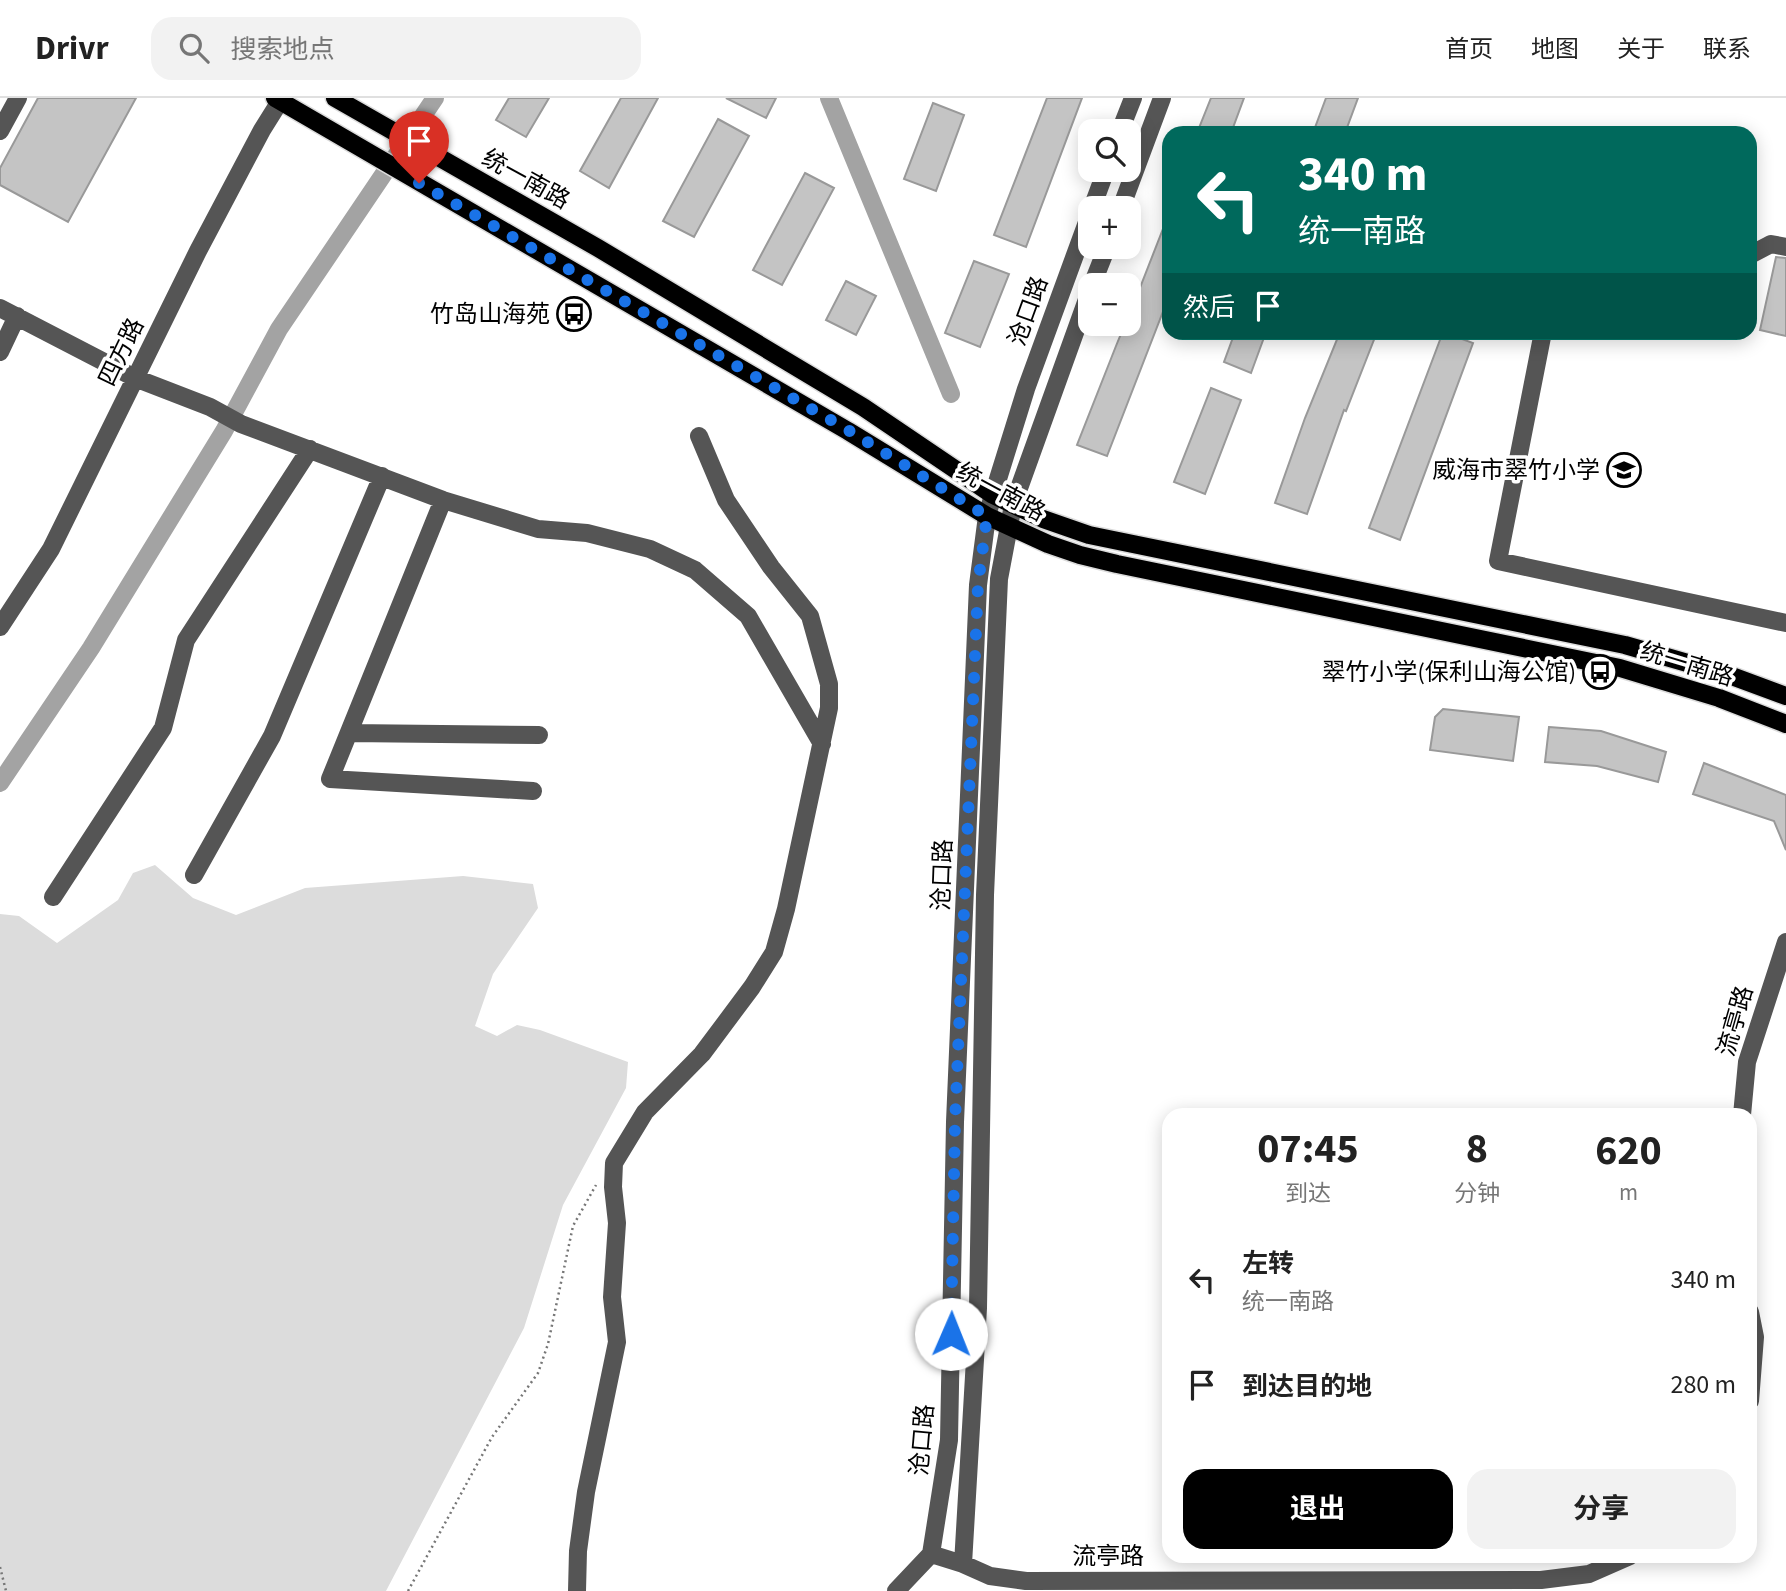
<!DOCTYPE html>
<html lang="zh">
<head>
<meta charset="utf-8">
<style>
	:root { --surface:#fff; --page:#f2f2f2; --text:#222; --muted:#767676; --line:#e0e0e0; --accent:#000 }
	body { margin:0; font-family:"Source Sans 3","Noto Sans SC",sans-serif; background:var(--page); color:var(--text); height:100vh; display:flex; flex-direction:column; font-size:26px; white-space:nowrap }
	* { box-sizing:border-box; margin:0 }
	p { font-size:23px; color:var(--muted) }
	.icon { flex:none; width:38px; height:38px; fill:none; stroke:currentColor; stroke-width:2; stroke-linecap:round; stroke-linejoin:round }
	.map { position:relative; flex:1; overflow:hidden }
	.drawer { position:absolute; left:1162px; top:1010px; width:595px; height:455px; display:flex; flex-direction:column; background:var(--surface); border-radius:21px; box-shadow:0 4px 18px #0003 }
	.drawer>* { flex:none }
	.guide { position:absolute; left:1162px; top:28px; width:595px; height:214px; border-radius:21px; box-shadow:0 4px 18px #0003; background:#00695c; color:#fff; overflow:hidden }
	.tools { position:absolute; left:1078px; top:21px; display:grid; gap:14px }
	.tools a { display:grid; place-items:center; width:63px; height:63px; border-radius:14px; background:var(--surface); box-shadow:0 4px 18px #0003; font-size:35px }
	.pin { position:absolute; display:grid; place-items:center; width:60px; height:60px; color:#fff; margin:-72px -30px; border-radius:50% 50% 50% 0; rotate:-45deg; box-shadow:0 0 7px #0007 }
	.pin .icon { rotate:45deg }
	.me { position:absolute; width:77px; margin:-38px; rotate:1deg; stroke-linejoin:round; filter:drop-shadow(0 0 5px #0008) }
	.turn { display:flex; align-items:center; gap:24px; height:147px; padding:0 21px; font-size:32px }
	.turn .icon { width:91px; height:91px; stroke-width:2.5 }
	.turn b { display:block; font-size:49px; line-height:60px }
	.then { display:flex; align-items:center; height:66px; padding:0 21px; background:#0003; gap:14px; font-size:26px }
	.eta { display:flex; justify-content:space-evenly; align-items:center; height:119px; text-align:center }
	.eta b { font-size:42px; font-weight:700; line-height:49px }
	.action { display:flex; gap:14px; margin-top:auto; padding:14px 21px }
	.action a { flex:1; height:80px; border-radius:21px; background:var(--accent); color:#fff; font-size:28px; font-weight:700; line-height:80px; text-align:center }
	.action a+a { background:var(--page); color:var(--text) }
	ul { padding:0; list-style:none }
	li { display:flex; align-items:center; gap:21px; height:105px; padding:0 21px }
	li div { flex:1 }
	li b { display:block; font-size:26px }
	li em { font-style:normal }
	header { display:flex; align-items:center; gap:42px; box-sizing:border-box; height:98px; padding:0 35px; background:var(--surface); border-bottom:2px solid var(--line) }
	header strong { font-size:33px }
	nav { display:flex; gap:38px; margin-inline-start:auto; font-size:24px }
	.search { width:490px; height:63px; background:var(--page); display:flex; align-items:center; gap:18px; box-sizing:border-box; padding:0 24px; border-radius:21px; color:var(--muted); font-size:26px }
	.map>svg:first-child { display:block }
	.green { fill:#dcdcdc }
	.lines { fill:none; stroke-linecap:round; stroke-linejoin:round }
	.canal { stroke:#a3a3a3; stroke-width:18 }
	.building { fill:#c4c4c4; stroke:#999; stroke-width:2 }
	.major-casing { stroke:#dbdbdb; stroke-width:21 }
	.path { stroke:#777; stroke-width:2.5; stroke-dasharray:2 3.5; stroke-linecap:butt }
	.minor { stroke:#555; stroke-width:18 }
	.major { stroke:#000; stroke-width:18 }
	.route { stroke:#1a73e8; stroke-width:12; stroke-dasharray:0 21.6 }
	.labels { text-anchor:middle; stroke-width:7; stroke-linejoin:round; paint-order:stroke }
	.street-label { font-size:24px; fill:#000; stroke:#fff }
	.poi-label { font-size:24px; fill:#000; stroke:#fff; text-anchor:end }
</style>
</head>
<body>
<header>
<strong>Drivr</strong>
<div class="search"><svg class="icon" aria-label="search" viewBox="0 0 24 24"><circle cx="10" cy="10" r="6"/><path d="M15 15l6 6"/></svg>搜索地点</div>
<nav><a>首页</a><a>地图</a><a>关于</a><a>联系</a></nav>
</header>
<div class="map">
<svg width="1786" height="1493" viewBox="0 0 1786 1493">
	<rect width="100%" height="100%" fill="#fff"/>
	<path class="green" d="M155 767 193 800 236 817 305 790 463 778 533 786 538 810 493 876 475 928 497 938 517 927 540 932 628 964 626 990 563 1107 524 1230 386 1493H0V816L19 818 57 845 118 802 133 775Z"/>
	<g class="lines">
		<path class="canal" d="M829 0 951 296
			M0 685 91 550 224 333 279 231 435 0"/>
	</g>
	<path class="building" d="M38 0H136L68 124 0 87V70Z
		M509 0H549L526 39 496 22Z
		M621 0H658L609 90 580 73Z
		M726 0H776L766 20Z
		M1047 0H1082L1026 149 994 137Z
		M1211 0H1244L1231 35H1197Z
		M1326 0H1358L1345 35H1313Z
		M933 5 964 17 936 93 904 81Z
		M718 21 749 38 694 139 663 123Z
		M805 75 834 90 782 187 753 172Z
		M1168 118 1169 198 1107 358 1077 347 1116 248 1125 226H1129V218Z
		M1776 159 1786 160V238L1760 232Z
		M974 163 1009 176 980 249 945 235Z
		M846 183 876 198 856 237 826 222Z
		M1235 234H1266L1251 275 1224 264Z
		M1340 234H1377L1346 313 1344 312 1307 416 1275 405 1305 320Z
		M1443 234 1473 245 1400 442 1369 430Z
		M1211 290 1241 302 1205 396 1174 384Z
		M1443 611 1519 619 1513 663 1430 652 1435 619Z
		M1549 629 1601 633 1666 654 1658 684 1597 668 1545 664Z
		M1704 665 1786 697V752L1774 723 1693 696Z"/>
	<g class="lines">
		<g class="major-casing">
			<path id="major" d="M275 0 848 333 987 418 1048 446 1080 457 1117 466 1620 570 1719 600 1786 626
				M335 0 598 150 863 309 993 397 1043 421 1089 437 1625 547 1729 577 1786 598"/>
		</g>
		<path class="path" d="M0 1469 6 1493
			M408 1493 492 1339 538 1275 548 1246 573 1128 596 1087"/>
		<path class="minor" d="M0 33 18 0
			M1120 33 1133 0
			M1092 110 1106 72
			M1121 110 1162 0
			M1750 157 1771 146 1786 149
			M1092 187 1107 149
			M0 210 135 280 210 309 241 326 443 402 538 431 587 435 650 451 695 472 748 518 822 646
			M1543 234 1498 463 1786 525
			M0 254 17 218
			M443 402 330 681 533 693
			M0 529 51 451 198 153 262 32 282 0
			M349 635 539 637
			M194 777 272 638 382 378
			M53 799 163 630 186 542 310 351
			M1742 1017 1747 964 1786 844
			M1750 1214 1755 1239 1750 1303
			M931 1456 949 1342 955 1024 978 487 987 418 993 397 1026 291 1090 116
			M963 1466 978 1210 985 797 999 481 1013 407 1090 193
			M577 1493 578 1453 586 1394 617 1244 612 1199 617 1125 613 1089 614 1065 645 1014 702 956 752 889 774 854 786 811 829 610V586L810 518 771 469 726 402 699 338
			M896 1493 931 1456 963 1466 990 1478 1026 1483 1541 1482 1589 1476 1630 1458"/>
		<use href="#major" class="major"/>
	</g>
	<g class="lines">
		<path class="route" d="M419 85 848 332 987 418 978 487 955 1024 951 1236"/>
	</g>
	<defs>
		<g id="bus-ring" transform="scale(1.75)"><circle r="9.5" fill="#fff" stroke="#000" stroke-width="1.5"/><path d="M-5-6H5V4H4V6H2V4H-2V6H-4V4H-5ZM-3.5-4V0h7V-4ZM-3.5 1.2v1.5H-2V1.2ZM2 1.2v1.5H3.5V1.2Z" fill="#000"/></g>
		<g id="school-ring" transform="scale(1.75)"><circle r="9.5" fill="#fff" stroke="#000" stroke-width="1.5"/><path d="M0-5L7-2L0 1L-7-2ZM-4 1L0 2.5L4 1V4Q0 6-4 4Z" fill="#000"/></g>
	</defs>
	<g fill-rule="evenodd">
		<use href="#bus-ring" x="574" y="216"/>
		<use href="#school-ring" x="1624" y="372"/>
		<use href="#bus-ring" x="1600" y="574"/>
	</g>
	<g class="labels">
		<g class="street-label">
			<text transform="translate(526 81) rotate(29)" y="8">统一南路</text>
			<text transform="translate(1028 213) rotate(-70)" y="8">沧口路</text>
			<text transform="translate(121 254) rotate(-64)" y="8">四方路</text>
			<text transform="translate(1001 394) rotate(28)" y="8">统一南路</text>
			<text transform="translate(1687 566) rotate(17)" y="8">统一南路</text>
			<text transform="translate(942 777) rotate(-88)" y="8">沧口路</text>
			<text transform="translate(1735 923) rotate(-74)" y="8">流亭路</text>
			<text transform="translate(922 1342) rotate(-85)" y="8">沧口路</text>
			<text x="1108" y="1466">流亭路</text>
		</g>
		<g class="poi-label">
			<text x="550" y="224">竹岛山海苑</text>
			<text x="1600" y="380">威海市翠竹小学</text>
			<text x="1576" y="582">翠竹小学(保利山海公馆)</text>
		</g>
	</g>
</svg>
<div class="tools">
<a><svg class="icon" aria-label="search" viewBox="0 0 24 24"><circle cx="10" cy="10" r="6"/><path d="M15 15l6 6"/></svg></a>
<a>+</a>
<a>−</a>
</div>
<div class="pin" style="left:419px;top:85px;background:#d93025"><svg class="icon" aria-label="arrive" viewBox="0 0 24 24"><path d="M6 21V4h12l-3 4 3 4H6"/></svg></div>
<svg class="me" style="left:951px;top:1236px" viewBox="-20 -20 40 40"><circle r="19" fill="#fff"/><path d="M0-13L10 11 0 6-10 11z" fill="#1a73e8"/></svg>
<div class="guide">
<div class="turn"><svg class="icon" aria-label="left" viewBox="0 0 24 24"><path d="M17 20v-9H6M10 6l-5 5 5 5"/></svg><div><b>340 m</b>统一南路</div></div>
<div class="then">然后<svg class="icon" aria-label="arrive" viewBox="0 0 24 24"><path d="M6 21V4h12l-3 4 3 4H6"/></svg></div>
</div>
<section class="drawer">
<div class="eta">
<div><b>07:45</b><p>到达</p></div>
<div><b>8</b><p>分钟</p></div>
<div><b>620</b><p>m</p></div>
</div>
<ul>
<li><svg class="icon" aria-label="left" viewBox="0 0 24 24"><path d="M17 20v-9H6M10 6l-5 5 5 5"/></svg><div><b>左转</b><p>统一南路</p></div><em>340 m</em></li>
<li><svg class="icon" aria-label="arrive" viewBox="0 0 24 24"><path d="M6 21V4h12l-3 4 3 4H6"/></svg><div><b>到达目的地</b></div><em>280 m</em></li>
</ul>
<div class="action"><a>退出</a><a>分享</a></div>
</section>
</div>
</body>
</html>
